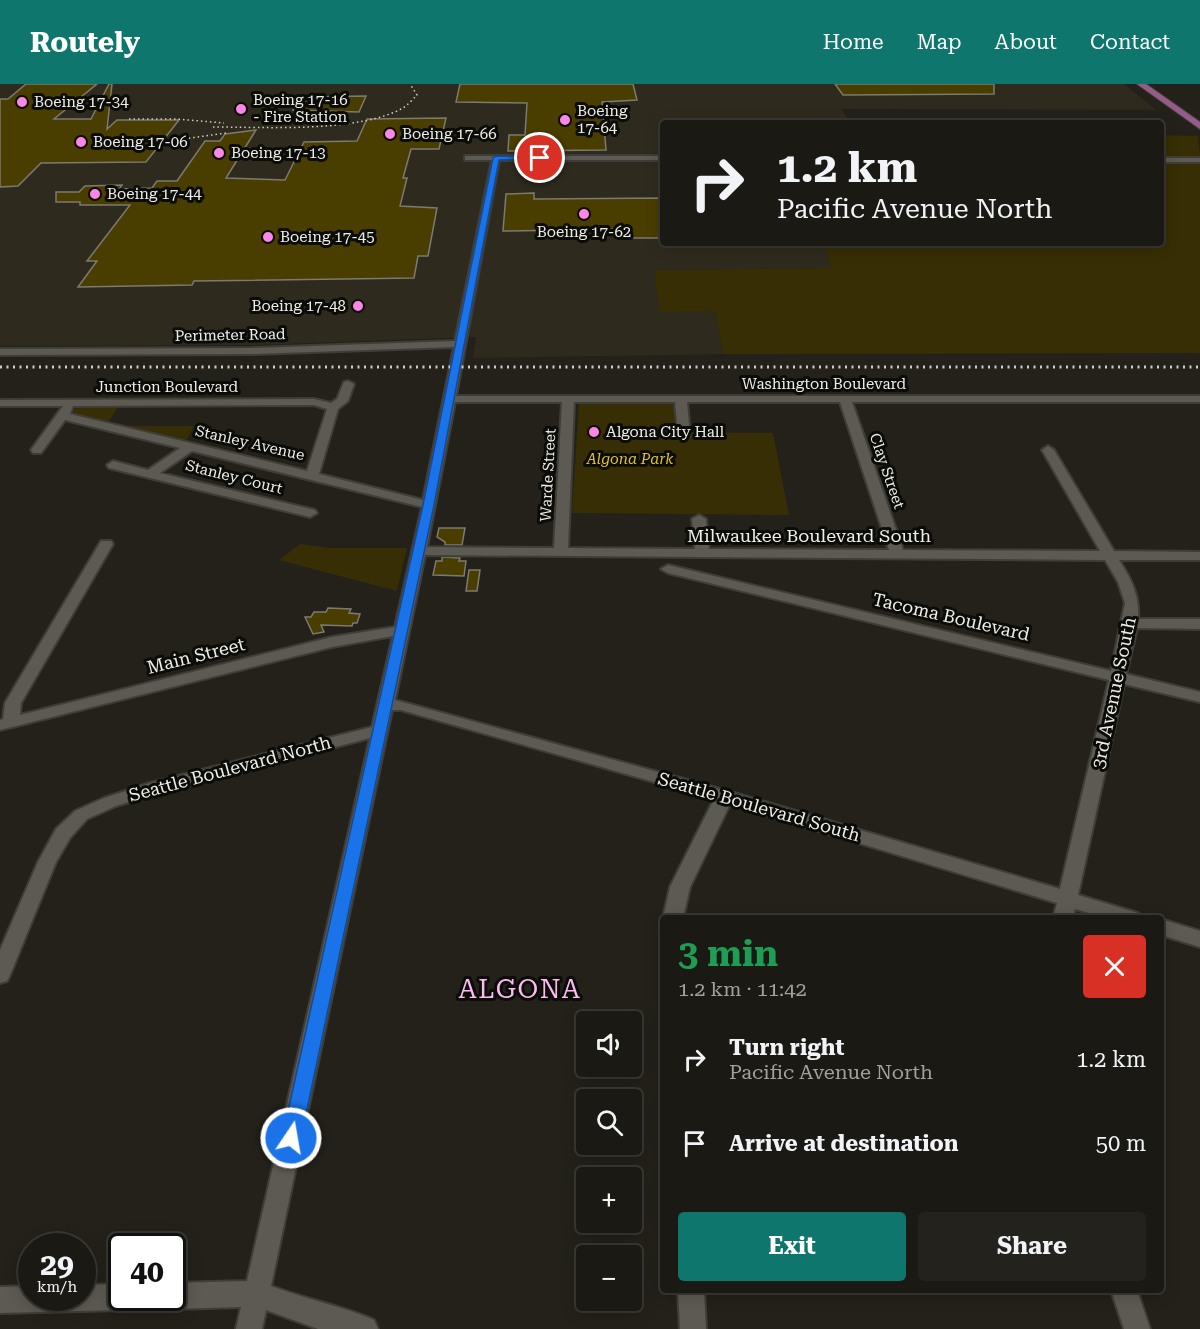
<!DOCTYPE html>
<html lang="en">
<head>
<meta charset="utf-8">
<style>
	:root { --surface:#1a1914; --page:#23221d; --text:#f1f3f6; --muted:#9fa0a0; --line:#383834; --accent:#0f766e }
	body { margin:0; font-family:"Roboto Serif",serif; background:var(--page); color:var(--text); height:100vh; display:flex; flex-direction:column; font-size:22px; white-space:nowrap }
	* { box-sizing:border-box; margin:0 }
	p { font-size:20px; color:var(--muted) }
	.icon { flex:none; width:33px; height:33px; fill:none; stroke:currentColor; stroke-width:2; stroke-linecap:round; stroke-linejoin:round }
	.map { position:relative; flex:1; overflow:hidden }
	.panel { position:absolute; left:660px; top:831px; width:504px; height:378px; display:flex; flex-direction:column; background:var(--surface); border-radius:6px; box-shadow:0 3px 15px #0003,0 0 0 2px var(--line) }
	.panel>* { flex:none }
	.hud { position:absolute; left:660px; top:36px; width:504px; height:126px; border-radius:6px; box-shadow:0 3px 15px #0003,0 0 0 2px var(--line); background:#1a1914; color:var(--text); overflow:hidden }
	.tools { position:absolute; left:576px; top:927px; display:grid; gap:12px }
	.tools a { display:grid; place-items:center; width:66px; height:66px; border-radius:6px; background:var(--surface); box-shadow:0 3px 15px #0003,0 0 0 2px var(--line); font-size:30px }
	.speed { position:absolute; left:18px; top:1149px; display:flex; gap:12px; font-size:30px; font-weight:700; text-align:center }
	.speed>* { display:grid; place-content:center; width:78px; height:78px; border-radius:50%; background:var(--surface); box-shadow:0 3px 15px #0003,0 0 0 2px var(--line); line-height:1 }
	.speed small { font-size:15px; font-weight:400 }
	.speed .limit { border:3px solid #111; border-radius:9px; background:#fff; color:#111 }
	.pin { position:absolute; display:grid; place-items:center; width:51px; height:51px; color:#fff; margin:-26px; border:3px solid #fff; border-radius:50%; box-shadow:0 2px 6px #0007 }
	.me { position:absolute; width:66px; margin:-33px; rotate:12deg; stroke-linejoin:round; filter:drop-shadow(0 0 4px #0008) }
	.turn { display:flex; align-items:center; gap:21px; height:126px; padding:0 18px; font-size:27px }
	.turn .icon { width:78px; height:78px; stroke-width:2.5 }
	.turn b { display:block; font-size:42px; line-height:51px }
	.round { display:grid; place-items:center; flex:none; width:63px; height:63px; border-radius:6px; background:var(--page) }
	.summary { display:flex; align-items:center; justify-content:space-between; height:102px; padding:0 18px }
	h1 { font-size:36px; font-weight:700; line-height:45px; color:#1e9e55 }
	.cta { display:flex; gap:12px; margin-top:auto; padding:12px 18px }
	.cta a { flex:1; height:69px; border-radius:6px; background:var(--accent); color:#fff; font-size:24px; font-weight:700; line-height:69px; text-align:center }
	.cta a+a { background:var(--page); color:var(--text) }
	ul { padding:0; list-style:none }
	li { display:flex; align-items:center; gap:18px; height:84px; padding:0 18px }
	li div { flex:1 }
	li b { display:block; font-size:22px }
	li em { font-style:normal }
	header { display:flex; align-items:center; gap:36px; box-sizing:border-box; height:84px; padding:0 30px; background:var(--accent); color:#fff }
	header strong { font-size:28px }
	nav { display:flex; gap:33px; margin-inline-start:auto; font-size:21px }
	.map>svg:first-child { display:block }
	.built { fill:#2e2b1e }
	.green { fill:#372e05 }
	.building { fill:#493d00; stroke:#7c7a71; stroke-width:1.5 }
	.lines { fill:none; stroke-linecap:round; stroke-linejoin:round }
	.minor-casing { stroke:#3e3d37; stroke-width:4 }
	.major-casing { stroke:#3e3d37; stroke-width:2 }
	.minor { fill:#5c5a52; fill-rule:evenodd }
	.major { fill:#965c89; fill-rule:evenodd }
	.rail-far1 { stroke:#cfceca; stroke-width:1.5; stroke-dasharray:1.5 3; stroke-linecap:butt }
	.rail { stroke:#cfceca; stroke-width:3; stroke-dasharray:2 4.5; stroke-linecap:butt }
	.route { fill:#1a73e8; stroke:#114b97; stroke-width:1.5 }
	.poi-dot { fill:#fa87e7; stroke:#0b0b08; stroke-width:2 }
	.labels { text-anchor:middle; stroke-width:6; stroke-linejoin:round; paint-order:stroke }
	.far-poi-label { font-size:15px; fill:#eeede9; stroke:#0b0b08; text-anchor:start }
	.far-street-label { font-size:15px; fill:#eeede9; stroke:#0b0b08 }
	.far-park-label { font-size:15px; font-style:italic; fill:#e0c12c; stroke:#0b0b08 }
	.street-label { font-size:18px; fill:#eeede9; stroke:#0b0b08 }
	.near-quarter-label { font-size:26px; letter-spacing:1.5px; fill:#fdbcf1; stroke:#0b0b08 }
</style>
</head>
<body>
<header>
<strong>Routely</strong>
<nav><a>Home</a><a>Map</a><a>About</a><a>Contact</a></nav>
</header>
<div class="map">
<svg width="1200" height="1245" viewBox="0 0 1200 1245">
	<rect width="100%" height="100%" fill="#23211a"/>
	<path class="built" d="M0 0H1124L1156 26 842 25 849 39H663V159H823L831 184 654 186 715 227 723 270 473 274 476 253 253 261 0 262Z"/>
	<path class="green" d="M1161 51 1198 52 1200 72H1161Z
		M1161 78H1200V269L723 270 715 227 660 228 654 186 831 184 823 159H1161Z
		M579 318H675L677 348 773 349 789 431 572 429Z
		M81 323H118L108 339 73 330 74 325Z
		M125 342H194L186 357Z
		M300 460 331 464H407L397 507 279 476Z"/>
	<path class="building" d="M26 0H97L54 35H91L109 0H112L107 45 117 36H179L146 78 41 79 18 102 0 103V15H8Z
		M460 0H633L637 16 602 18 606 66 508 67 509 51H525L527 19 456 18Z
		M835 0H994V10L843 11Z
		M366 12 359 28 293 26 301 13Z
		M446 34 439 65H411L403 94H407L400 122 437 124 428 172H418L414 194 194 197 192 201 78 203 97 177H87L130 121H80V118H56V108H79L85 102 122 101 119 105 152 104 157 97H177L205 57H220L225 50 256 46 226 94 285 96 304 58 357 57 367 35Z
		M534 109V115L663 114V154H627L626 145 503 147 506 110Z
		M439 444H465L462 461H445V458L437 453Z
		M442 473 460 474 459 477H466L464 492 433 491 436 477H442Z
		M469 486H480L477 507H466Z
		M328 524 351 525 349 529 360 530 357 539H353L352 542 321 541 324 548 313 550 305 533H311L314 528H326Z"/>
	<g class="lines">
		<g class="minor-casing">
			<path id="minor" d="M468 72H663V76H499L456 312H1200V318H852L903 466 1100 467 1042 366 1048 362 1054 366 1114 467 1200 468V476H1119C1131 495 1140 511 1138 535H1200V545L1137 544 1126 590 1200 608V618L1124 600 1078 811 1138 829 1141 834H1106L1075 825 1073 834H1053L1057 819 730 720 690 803 683 834H663L670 803 714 715 401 626H392L271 1202C305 1215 342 1222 374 1236L378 1245H318L266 1226 262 1245H236L241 1223 172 1225 163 1221 160 1214H172V1199L247 1197 370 654 154 710 116 722 87 735 70 754 56 778 10 891 7 897 0 899V866L38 778 56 745 75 727 104 714 150 699 372 643 393 552 332 563 0 646V636L3 635 5 619 101 457H111L113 460 21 619 20 631 332 553 395 543 422 423 192 367 160 389 315 426 317 429 310 433 109 384 107 381 113 377 148 386 180 364 65 336 41 369H33L31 366 63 322H0V316L314 315 331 319 337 315 344 298 348 297 354 300 348 317 338 325 319 390 423 416 454 263 253 270 0 271V265L253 264 455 257 492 76H465V72ZM455 318H562L554 464 427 463ZM574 318H675L678 351 684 355 690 351 687 318H840L889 466 709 465 706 435 699 431 692 435 695 465 568 464ZM314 321 327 325 307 387 70 330 73 322ZM425 471 1105 476 1118 498 1125 519 1111 587 668 481 661 485 668 489 1109 596 1060 805 731 708 395 616Z
				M1161 74H1200V78H1161Z
				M1161 835 1200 847V863L1161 851Z
				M122 1200V1214H135L131 1222 122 1226 0 1229V1203L32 1202V1214H82V1201Z
				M678 1206H704L706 1245H680Z
				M1111 1206H1137L1150 1245H1124Z"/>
		</g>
		<g class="major-casing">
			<path id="major" d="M1137 0H1146L1200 38V45Z"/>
		</g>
		<use href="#minor" class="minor"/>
		<use href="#major" class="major"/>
		<path class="rail-far1" d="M129 35H176L224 39
			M213 43C265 43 358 49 403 24 408 21 413 15 417 11L410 0
			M162 58 226 49"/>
		<path class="rail" d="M0 283H1200"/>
	</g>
	<path class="route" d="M496 72 543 74 499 76 434 421 301 1054 298 1061 291 1063 284 1061 282 1054 423 421 493 74Z"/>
	<g class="poi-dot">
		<circle cx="22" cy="18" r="6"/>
		<circle cx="241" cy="25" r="6"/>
		<circle cx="565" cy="36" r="6"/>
		<circle cx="390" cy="50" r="6"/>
		<circle cx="81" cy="58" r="6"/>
		<circle cx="219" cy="69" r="6"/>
		<circle cx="95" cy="110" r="6"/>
		<circle cx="584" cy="130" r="6"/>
		<circle cx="268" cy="153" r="6"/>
		<circle cx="358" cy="222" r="6"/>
		<circle cx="594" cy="348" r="6"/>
	</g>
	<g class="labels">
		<g class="far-poi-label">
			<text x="253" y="21">Boeing 17-16<tspan x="253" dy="17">- Fire Station</tspan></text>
			<text x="34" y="23">Boeing 17-34</text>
			<text x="577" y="32">Boeing<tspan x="577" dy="17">17-64</tspan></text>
			<text x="402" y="55">Boeing 17-66</text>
			<text x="93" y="63">Boeing 17-06</text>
			<text x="231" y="74">Boeing 17-13</text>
			<text x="107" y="115">Boeing 17-44</text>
			<text x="584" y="153" text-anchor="middle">Boeing 17-62</text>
			<text x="280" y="158">Boeing 17-45</text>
			<text x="346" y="227" text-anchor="end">Boeing 17-48</text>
			<text x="606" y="353">Algona City Hall</text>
		</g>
		<g class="far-street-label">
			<text transform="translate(230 251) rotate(-1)" y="5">Perimeter Road</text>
			<text x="824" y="305">Washington Boulevard</text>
			<text x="167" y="308">Junction Boulevard</text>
			<text transform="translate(250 359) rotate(13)" y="5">Stanley Avenue</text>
			<text transform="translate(887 387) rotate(71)" y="5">Clay Street</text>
			<text transform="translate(548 391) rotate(-87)" y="5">Warde Street</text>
			<text transform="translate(234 393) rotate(14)" y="5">Stanley Court</text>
		</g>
		<g class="far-park-label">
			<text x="630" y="380">Algona Park</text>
		</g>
		<g class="street-label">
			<text x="809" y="458">Milwaukee Boulevard South</text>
			<text transform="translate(951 533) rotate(13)" y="6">Tacoma Boulevard</text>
			<text transform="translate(196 572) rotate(-14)" y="6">Main Street</text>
			<text transform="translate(1114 609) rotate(-78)" y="6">3rd Avenue South</text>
			<text transform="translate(230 685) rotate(-15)" y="6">Seattle Boulevard North</text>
			<text transform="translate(759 723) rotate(16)" y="6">Seattle Boulevard South</text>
		</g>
		<g class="near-quarter-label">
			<text x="520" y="914">ALGONA</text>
		</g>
	</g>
</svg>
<div class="tools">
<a><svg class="icon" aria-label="sound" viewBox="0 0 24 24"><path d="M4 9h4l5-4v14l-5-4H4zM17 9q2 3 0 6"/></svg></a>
<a><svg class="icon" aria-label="search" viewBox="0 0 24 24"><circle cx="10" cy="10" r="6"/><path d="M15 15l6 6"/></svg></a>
<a>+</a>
<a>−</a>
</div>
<div class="speed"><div>29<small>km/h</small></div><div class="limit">40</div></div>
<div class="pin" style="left:540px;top:74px;background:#d93025"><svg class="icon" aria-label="arrive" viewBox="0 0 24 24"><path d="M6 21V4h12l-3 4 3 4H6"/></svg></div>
<svg class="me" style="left:291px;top:1054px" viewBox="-20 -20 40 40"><circle r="17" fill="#1a73e8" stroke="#fff" stroke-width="3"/><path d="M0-11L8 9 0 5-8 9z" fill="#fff"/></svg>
<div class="hud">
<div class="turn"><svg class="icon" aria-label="right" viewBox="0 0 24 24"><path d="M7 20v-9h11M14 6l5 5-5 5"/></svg><div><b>1.2 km</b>Pacific Avenue North</div></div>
</div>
<section class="panel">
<div class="summary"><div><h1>3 min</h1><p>1.2 km · 11:42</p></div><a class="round" style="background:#d93025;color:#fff"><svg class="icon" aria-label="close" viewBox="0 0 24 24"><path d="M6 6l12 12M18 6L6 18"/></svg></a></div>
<ul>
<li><svg class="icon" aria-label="right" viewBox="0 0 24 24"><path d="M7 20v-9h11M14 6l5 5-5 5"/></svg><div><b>Turn right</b><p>Pacific Avenue North</p></div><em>1.2 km</em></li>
<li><svg class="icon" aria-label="arrive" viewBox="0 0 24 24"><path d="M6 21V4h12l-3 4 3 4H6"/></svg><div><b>Arrive at destination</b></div><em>50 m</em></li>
</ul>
<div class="cta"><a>Exit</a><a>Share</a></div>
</section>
</div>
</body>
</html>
